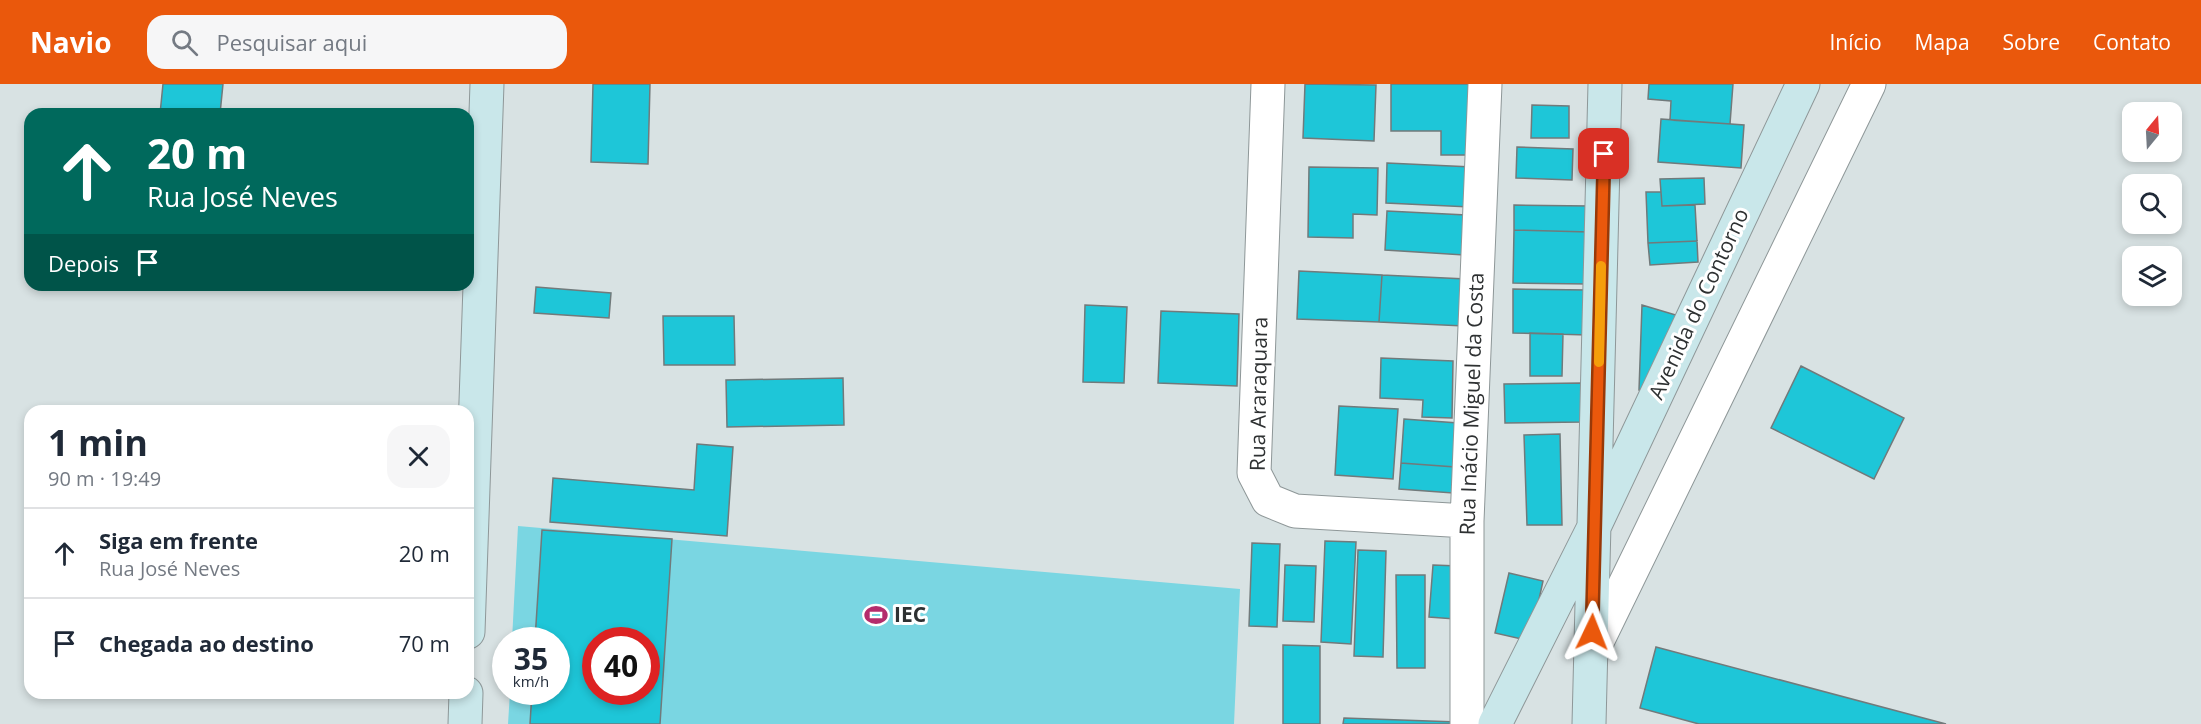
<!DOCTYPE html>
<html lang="pt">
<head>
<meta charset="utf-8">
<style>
	:root { --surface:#fff; --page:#f6f6f7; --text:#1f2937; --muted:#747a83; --line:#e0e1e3; --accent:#ea580c }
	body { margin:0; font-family:"Open Sans",sans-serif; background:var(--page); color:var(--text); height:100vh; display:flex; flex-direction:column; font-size:22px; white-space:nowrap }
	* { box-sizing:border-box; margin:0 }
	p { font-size:20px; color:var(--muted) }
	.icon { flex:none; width:33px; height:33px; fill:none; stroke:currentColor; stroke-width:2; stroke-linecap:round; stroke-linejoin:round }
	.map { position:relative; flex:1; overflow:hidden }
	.side { position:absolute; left:24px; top:321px; width:450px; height:294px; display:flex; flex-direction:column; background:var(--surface); border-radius:18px; box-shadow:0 3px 9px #0003 }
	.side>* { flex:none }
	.top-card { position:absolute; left:24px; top:24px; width:450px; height:183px; border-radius:18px; box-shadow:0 3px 9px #0003; background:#00695c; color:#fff; overflow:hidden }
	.needle { width:39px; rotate:18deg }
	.controls { position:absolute; left:2122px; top:18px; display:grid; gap:12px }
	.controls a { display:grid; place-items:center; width:60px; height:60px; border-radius:12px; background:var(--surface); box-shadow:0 3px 9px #0003; font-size:30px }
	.speed { position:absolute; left:492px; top:543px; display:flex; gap:12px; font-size:30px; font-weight:700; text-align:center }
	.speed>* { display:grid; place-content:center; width:78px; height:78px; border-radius:50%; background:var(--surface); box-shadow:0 3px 9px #0003; line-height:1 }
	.speed small { font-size:15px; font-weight:400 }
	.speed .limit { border:9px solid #d22; background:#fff; color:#111 }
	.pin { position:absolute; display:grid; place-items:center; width:51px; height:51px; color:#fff; margin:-26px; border-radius:12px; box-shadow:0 3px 9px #0006 }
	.me { position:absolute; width:66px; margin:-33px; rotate:2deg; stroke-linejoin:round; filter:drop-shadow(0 0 4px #0008) }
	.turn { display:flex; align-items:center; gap:21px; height:126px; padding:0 24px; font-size:27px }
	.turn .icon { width:78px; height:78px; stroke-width:2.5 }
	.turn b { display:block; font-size:42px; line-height:51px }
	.then { display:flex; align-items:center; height:57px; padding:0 24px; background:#0003; gap:12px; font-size:22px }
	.round { display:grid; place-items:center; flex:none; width:63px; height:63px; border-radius:18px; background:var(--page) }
	.head { display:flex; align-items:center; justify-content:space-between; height:102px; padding:0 24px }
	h1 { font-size:36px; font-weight:700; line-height:45px }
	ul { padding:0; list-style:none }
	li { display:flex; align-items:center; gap:18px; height:90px; padding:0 24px; border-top:2px solid var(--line) }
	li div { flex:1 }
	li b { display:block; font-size:22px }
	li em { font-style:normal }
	header { display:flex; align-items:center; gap:36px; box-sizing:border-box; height:84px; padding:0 30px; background:var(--accent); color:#fff }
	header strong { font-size:28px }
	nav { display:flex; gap:33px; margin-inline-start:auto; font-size:21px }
	.search { width:420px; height:54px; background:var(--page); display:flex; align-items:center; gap:15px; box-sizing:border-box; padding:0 21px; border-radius:18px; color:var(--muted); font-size:22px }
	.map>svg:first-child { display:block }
	.green { fill:#7ad6e2; fill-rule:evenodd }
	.building { fill:#1ec6d8; stroke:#717a7b; stroke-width:1.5; fill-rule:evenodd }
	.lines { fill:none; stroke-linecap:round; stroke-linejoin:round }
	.street-casing { stroke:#8e9798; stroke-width:35 }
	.secondary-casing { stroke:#8e9798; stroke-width:35 }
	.street { stroke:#fff; stroke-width:33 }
	.secondary { stroke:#c9e7ea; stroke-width:33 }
	.route-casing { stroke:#983908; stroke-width:15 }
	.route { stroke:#ea580c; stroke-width:10 }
	.slow { stroke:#f59e0b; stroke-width:10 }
	.labels { text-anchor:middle; stroke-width:6; stroke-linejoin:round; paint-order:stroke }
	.street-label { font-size:21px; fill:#2e3132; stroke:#fff }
	.poi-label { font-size:21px; font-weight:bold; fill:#2e3132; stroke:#fff; text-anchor:start }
</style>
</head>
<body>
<header>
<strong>Navio</strong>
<div class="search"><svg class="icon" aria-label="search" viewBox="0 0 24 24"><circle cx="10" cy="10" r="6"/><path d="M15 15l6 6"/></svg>Pesquisar aqui</div>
<nav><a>Início</a><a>Mapa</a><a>Sobre</a><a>Contato</a></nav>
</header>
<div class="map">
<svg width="2201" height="640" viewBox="0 0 2201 640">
	<rect width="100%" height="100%" fill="#d8e2e3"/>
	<path class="green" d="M518 442 1240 505 1234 640H508L510 608H556V556H512ZM596 556H646V608H596Z"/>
	<path class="building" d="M163 0H223L220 30H160Z
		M593 0H650L648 80 591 78Z
		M1305 0 1376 1 1374 57 1303 54Z
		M1391 0H1469L1470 71H1441V47H1391Z
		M1649 0H1733L1730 40 1670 36 1671 17 1648 15Z
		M1532 21 1569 22V54H1531Z
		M1661 35 1744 41 1741 84 1658 78Z
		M1517 63 1573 65 1572 96 1516 94Z
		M1387 79 1472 83 1470 123 1386 119Z
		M1309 83 1378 84 1377 131 1353 130V154L1308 153Z
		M1704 94 1705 120 1662 122 1660 95Z
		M1646 108H1661L1662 122 1695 121 1697 157 1648 159Z
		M1514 121 1590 122 1589 148 1514 146Z
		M1387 127 1466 131 1464 171 1385 166Z
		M1514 146 1589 148V200L1513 199Z
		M1697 157 1698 178 1650 181 1648 159Z
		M1299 187 1382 191 1379 238 1297 235Z
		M1382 191 1466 195 1464 242 1379 238Z
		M536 203 611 209 609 234 534 229Z
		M1513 205 1589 206 1588 251 1513 249Z
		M1085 221 1127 223 1124 299 1083 298Z
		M1642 221 1679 232 1649 305 1639 306Z
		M1161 227 1239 230 1237 302 1158 299Z
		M663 232H734L735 281H664Z
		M1530 249 1563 250 1562 292H1530Z
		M1381 274 1453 277 1452 334 1422 333 1423 316 1380 314Z
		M1801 282 1904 334 1874 395 1771 344Z
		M843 294 844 341 727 343 726 296Z
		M1581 299 1582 338 1505 339 1504 300Z
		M1339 322 1398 325 1393 395 1335 391Z
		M1404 335 1458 339 1455 383 1401 379Z
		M1560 350 1562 441H1527L1524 351Z
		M697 360 733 363 727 452 550 438 553 394 694 406Z
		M1401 379 1455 383 1453 409 1399 405Z
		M542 446 672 455 660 640H530L532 608H556V556H535ZM596 556H646V608H596Z
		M1325 457 1356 458 1351 560 1321 558Z
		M1252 459 1280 460 1277 543 1249 542Z
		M1358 466 1386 467 1383 573 1354 572Z
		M1285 481 1316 482 1314 538 1283 537Z
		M1433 481 1458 482 1455 535 1429 533Z
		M1509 489 1543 497 1530 557 1495 549Z
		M1396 491H1425V584H1397Z
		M1283 561 1320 562V640H1283Z
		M1656 563 1946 640H1699L1640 624Z
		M1344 634 1457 638V640H1343Z"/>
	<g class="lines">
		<g class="street-casing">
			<path id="street" d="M1268 0 1254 389 1268 416 1295 427 1467 437
				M1591 570 1869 0
				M1467 640V437L1485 0"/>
		</g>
		<g class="secondary-casing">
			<path id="secondary" d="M468 548 487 0
				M465 640 466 609
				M1495 640 1595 441 1803 0
				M1589 640 1605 0"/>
		</g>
		<use href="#street" class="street"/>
		<use href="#secondary" class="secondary"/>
	</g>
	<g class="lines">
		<g class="route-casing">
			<path id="route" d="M1592 548 1604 70"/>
		</g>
		<use href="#route" class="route"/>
		<path class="slow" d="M1599 278 1601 182"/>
	</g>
	<defs>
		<g id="stadium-bare" transform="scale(1.8)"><path d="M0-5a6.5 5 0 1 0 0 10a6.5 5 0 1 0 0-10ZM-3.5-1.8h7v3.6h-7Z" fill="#b42c6c" stroke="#fff" stroke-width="2.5" paint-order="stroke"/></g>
	</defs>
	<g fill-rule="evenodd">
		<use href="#stadium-bare" x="876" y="531"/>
	</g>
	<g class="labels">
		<g class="street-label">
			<text transform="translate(1699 220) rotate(-65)" y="7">Avenida do Contorno</text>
			<text transform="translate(1259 310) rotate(-89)" y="7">Rua Araraquara</text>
			<text transform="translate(1472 320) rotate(-88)" y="7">Rua Inácio Miguel da Costa</text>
		</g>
		<g class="poi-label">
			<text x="894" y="538">IEC</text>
		</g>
	</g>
</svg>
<div class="controls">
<a><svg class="needle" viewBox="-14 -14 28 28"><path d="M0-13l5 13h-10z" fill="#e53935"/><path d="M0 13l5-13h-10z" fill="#747a83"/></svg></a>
<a><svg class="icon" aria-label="search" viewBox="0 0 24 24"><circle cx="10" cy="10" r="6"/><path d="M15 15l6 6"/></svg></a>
<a><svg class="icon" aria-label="layers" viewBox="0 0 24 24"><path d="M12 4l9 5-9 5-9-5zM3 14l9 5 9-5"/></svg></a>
</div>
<div class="speed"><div>35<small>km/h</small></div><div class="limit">40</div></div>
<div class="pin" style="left:1604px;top:70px;background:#d93025"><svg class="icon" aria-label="arrive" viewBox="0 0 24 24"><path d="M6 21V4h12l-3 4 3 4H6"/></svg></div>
<svg class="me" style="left:1592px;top:548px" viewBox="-20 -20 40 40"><path d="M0-17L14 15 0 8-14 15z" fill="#ea580c" stroke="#fff" stroke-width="4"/></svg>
<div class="top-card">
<div class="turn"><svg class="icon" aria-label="ahead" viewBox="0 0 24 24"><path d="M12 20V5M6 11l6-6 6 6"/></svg><div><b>20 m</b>Rua José Neves</div></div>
<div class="then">Depois<svg class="icon" aria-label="arrive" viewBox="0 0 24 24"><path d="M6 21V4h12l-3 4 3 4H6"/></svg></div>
</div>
<section class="side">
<div class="head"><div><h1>1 min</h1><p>90 m · 19:49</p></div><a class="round"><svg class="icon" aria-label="close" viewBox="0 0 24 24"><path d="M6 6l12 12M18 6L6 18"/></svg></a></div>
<ul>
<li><svg class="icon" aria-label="ahead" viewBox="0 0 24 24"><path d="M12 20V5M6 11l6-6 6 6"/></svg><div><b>Siga em frente</b><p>Rua José Neves</p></div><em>20 m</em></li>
<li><svg class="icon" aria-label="arrive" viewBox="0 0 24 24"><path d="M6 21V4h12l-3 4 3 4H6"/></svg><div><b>Chegada ao destino</b></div><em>70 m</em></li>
</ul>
</section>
</div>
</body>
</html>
